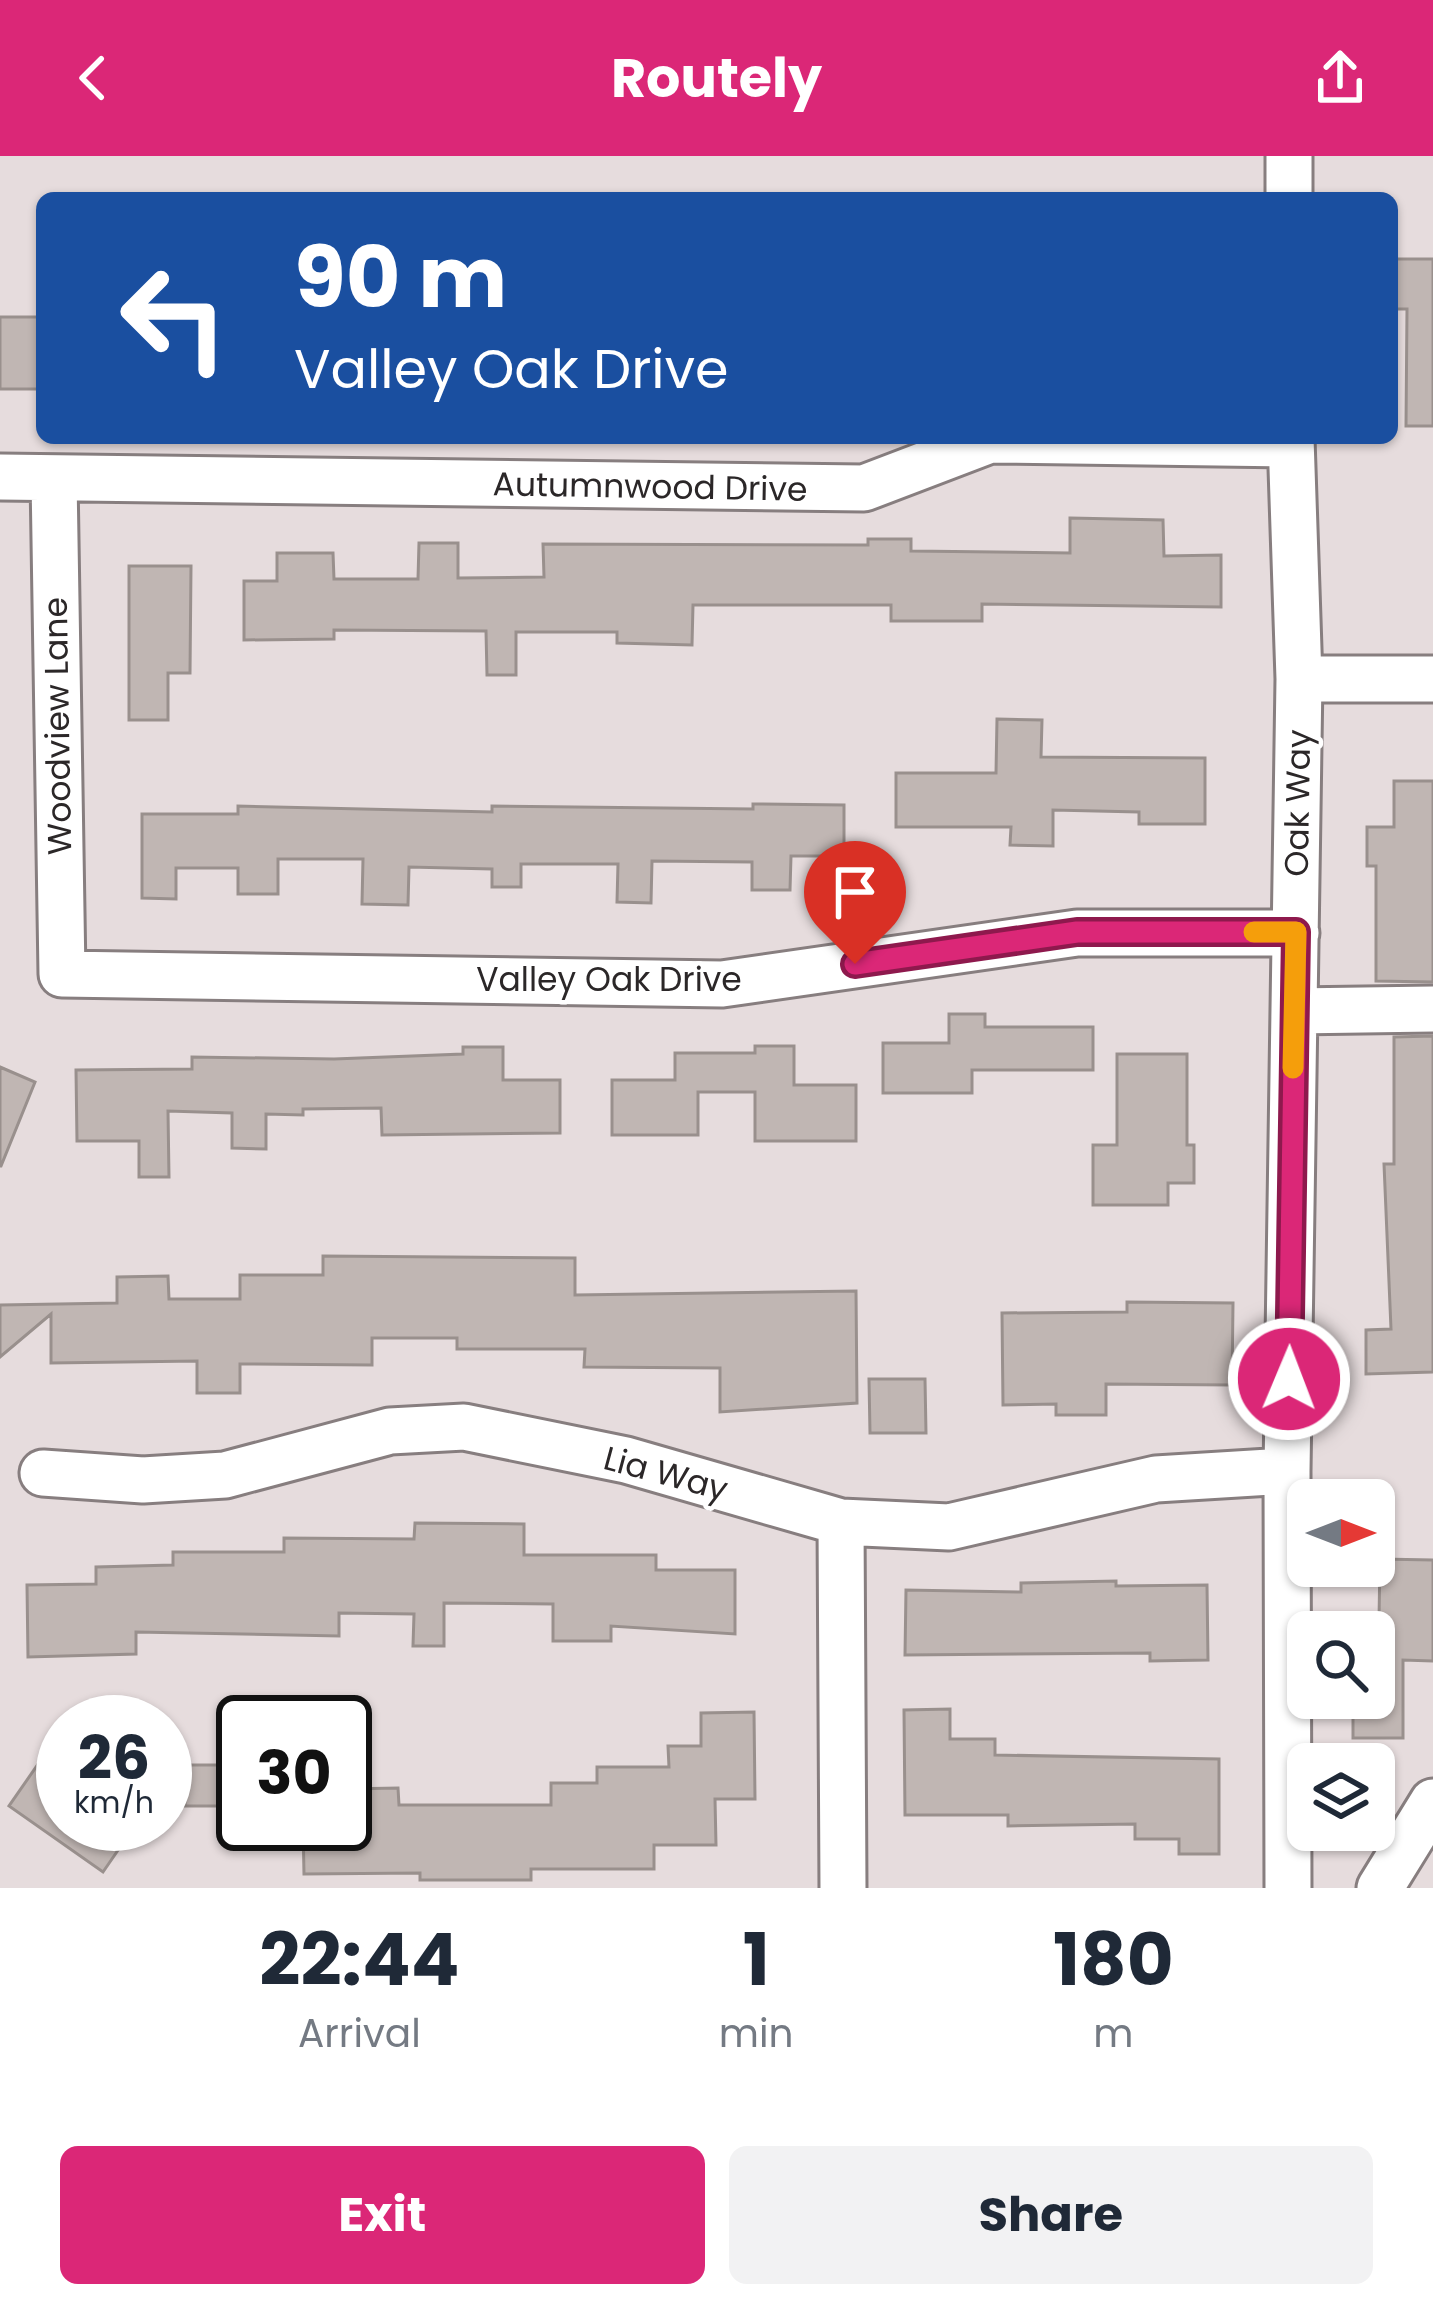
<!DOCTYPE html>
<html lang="en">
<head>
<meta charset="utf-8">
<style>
	:root { --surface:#fff; --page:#f2f2f3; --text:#1f2937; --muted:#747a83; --accent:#db2777 }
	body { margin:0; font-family:Poppins,sans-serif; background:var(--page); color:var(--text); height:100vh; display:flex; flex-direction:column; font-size:45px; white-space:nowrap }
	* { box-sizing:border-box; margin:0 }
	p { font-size:39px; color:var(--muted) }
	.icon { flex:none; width:66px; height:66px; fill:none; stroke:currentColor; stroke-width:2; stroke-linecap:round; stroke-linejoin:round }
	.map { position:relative; height:1732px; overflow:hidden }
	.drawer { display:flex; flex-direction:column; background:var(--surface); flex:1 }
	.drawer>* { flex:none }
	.banner { position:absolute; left:36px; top:36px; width:1362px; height:252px; border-radius:18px; box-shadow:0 3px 9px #0004; background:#1a4fa0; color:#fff; overflow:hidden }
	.needle { width:78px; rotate:90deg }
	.fabs { position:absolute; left:1287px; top:1323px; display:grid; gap:24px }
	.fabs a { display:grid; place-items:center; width:108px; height:108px; border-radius:18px; background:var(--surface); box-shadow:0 3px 9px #0004; font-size:60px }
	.speed { position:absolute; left:36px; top:1539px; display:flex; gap:24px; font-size:60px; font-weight:700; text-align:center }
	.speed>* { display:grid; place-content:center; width:156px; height:156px; border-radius:50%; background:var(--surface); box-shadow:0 3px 9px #0004; line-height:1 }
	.speed small { font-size:30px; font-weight:400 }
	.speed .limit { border:6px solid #111; border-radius:18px; background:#fff; color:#111 }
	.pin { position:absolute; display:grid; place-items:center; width:102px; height:102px; color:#fff; margin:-123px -51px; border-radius:50% 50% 50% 0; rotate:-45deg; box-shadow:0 0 12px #0007 }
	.pin .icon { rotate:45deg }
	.me { position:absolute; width:132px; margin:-66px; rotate:1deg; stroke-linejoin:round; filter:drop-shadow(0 0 9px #0008) }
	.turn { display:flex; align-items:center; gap:42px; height:252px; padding:0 60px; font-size:54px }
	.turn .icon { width:156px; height:156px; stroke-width:2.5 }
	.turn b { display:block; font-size:84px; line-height:102px }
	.eta { display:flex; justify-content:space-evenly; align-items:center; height:204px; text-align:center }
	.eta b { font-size:72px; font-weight:700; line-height:84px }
	.button { display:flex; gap:24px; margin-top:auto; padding:24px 60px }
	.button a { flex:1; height:138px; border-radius:18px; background:var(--accent); color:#fff; font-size:48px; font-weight:700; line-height:138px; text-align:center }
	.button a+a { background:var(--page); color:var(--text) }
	header { display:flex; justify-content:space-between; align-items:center; height:156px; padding:0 60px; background:var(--accent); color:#fff; font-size:54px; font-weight:700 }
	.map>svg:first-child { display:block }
	.building { fill:#c0b6b3; stroke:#99908d; stroke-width:3 }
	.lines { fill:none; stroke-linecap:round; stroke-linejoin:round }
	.minor-casing { stroke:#877e7f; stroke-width:51 }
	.minor { stroke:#fff; stroke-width:45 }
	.route-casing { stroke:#8e194d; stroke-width:30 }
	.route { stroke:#db2777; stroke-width:21 }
	.slow { stroke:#f59e0b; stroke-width:21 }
	.labels { text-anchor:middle; stroke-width:9; stroke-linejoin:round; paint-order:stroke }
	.street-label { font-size:33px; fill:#2b2728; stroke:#fff }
</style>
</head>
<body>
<header><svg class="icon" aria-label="back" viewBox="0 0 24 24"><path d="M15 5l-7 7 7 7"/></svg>Routely<svg class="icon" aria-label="share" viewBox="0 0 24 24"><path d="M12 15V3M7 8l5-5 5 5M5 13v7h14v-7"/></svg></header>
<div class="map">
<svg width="1433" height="1732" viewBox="0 0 1433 1732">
	<rect width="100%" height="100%" fill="#e6dcdd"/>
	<path class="building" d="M1392 103H1433V270H1406L1407 153H1392Z
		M0 161H42V233H0Z
		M1070 362 1163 364 1164 400 1221 399V451L982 448V465H891V449H693L692 489 617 487V476H516V519H487L486 475 334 474V483L244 484V425H277V397H333L334 423H418L419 387H458V422L544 421 543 388 868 389V383H911V395L1070 397Z
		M129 410H191L190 517H168V564H129Z
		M997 563 1042 564 1041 601 1205 602V668H1139V656L1053 654V690L1010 689 1011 671H896V617H996Z
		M1394 625H1433V826L1376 825V710H1367V671H1394Z
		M753 648 844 649V700H791L790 734H752V706L652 705 651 747 617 746 618 708H521V731H492V713L409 711 408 749 362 748 363 703H278V738H238V712H176V743L142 742V658H238V650L492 656V650L753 653Z
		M949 858H985V871H1093V914H972V937H883V887H949Z
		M1433 880V1216L1366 1218V1174L1391 1173 1384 1008H1394V881Z
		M755 890H794V929H856V985H755V936H698V979H612V924H675V897H755Z
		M463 891H503V924H560V977L382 979 381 952 303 953V959L266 958V993L232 992V957L168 955 169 1021H139V985H77L76 914 192 913V901L334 903 463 898Z
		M1117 898H1187V989H1194V1027H1168V1049H1093V989H1117Z
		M0 911 35 926 1 1010H0Z
		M323 1100 575 1102V1139L856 1135 857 1247 720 1256V1212L584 1211 585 1193H457V1182H372V1209L240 1208V1237H197V1205L51 1207V1158L0 1201V1149L117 1147V1121L168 1120 169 1143H240V1119H323Z
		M1127 1146 1233 1147 1232 1229 1106 1228V1259H1056V1248L1003 1249 1002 1157 1127 1156Z
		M869 1223H925L926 1277H870Z
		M415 1367 524 1368V1399H656V1414H735V1478L611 1470V1485H553V1448L444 1447V1490H413L414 1458 339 1457V1480L136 1476V1498L28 1501 27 1429 96 1428V1411L173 1409V1396H284V1382L414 1383Z
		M1380 1403 1433 1404V1505L1403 1504V1582H1353V1542H1374V1526H1378Z
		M1116 1425V1430L1207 1429 1208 1504 1150 1505V1497L905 1499 906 1434 1021 1436V1427Z
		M950 1553V1583H995V1599L1219 1603V1698H1179V1683H1135V1668L1008 1670V1659H905L904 1554Z
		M754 1556 755 1643H715L716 1689H654V1713H531V1724H420V1717L304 1718 303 1668H345V1633L398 1632 399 1649H551V1627H597V1611H669L668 1590H701V1557Z
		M63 1572V1668H136L103 1716 9 1650Z
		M185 1609H243V1650H185Z"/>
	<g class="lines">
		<g class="minor-casing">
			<path id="minor" d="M1289 0V42
				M0 321 864 332 990 284 1291 288
				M54 322 62 818 722 828 1077 777H1296
				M1299 523H1433
				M1294 855 1433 853
				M43 1317 143 1324 225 1319 390 1275 464 1271 626 1304 841 1366 949 1371 1156 1323 1287 1315
				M841 1366 843 1732
				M1288 1732 1287 1315 1299 523 1291 282
				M1380 1732 1433 1646"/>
		</g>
		<use href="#minor" class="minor"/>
	</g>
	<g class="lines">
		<g class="route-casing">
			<path id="route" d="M855 808 1077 776H1296L1289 1223"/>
		</g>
		<use href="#route" class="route"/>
		<path class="slow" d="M1254 776H1296L1293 912"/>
	</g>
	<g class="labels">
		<g class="street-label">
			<text transform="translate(650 330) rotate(1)" y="12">Autumnwood Drive</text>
			<text transform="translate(57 570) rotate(-91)" y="12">Woodview Lane</text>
			<text transform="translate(1297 647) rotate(-89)" y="12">Oak Way</text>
			<text x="609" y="835">Valley Oak Drive</text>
			<text transform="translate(666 1317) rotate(15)" y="12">Lia Way</text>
		</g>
	</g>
</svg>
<div class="fabs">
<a><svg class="needle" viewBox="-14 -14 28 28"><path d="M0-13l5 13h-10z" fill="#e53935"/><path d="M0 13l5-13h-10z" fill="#747a83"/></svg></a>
<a><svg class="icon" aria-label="search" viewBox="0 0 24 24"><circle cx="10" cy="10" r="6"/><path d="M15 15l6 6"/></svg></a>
<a><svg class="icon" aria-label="layers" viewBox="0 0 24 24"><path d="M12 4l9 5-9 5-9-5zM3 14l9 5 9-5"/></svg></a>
</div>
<div class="speed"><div>26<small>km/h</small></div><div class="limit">30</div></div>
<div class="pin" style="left:855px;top:808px;background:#d93025"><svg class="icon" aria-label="arrive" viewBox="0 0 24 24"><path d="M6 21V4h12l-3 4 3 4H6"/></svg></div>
<svg class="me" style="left:1289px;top:1223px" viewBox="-20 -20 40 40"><circle r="17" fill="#db2777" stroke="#fff" stroke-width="3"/><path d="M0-11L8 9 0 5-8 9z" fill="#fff"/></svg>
<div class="banner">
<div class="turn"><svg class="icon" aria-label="left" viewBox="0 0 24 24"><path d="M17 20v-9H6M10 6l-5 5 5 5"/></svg><div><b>90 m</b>Valley Oak Drive</div></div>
</div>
</div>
<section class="drawer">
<div class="eta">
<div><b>22:44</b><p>Arrival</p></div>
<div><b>1</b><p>min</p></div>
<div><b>180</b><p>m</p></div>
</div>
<div class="button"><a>Exit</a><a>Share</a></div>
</section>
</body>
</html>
